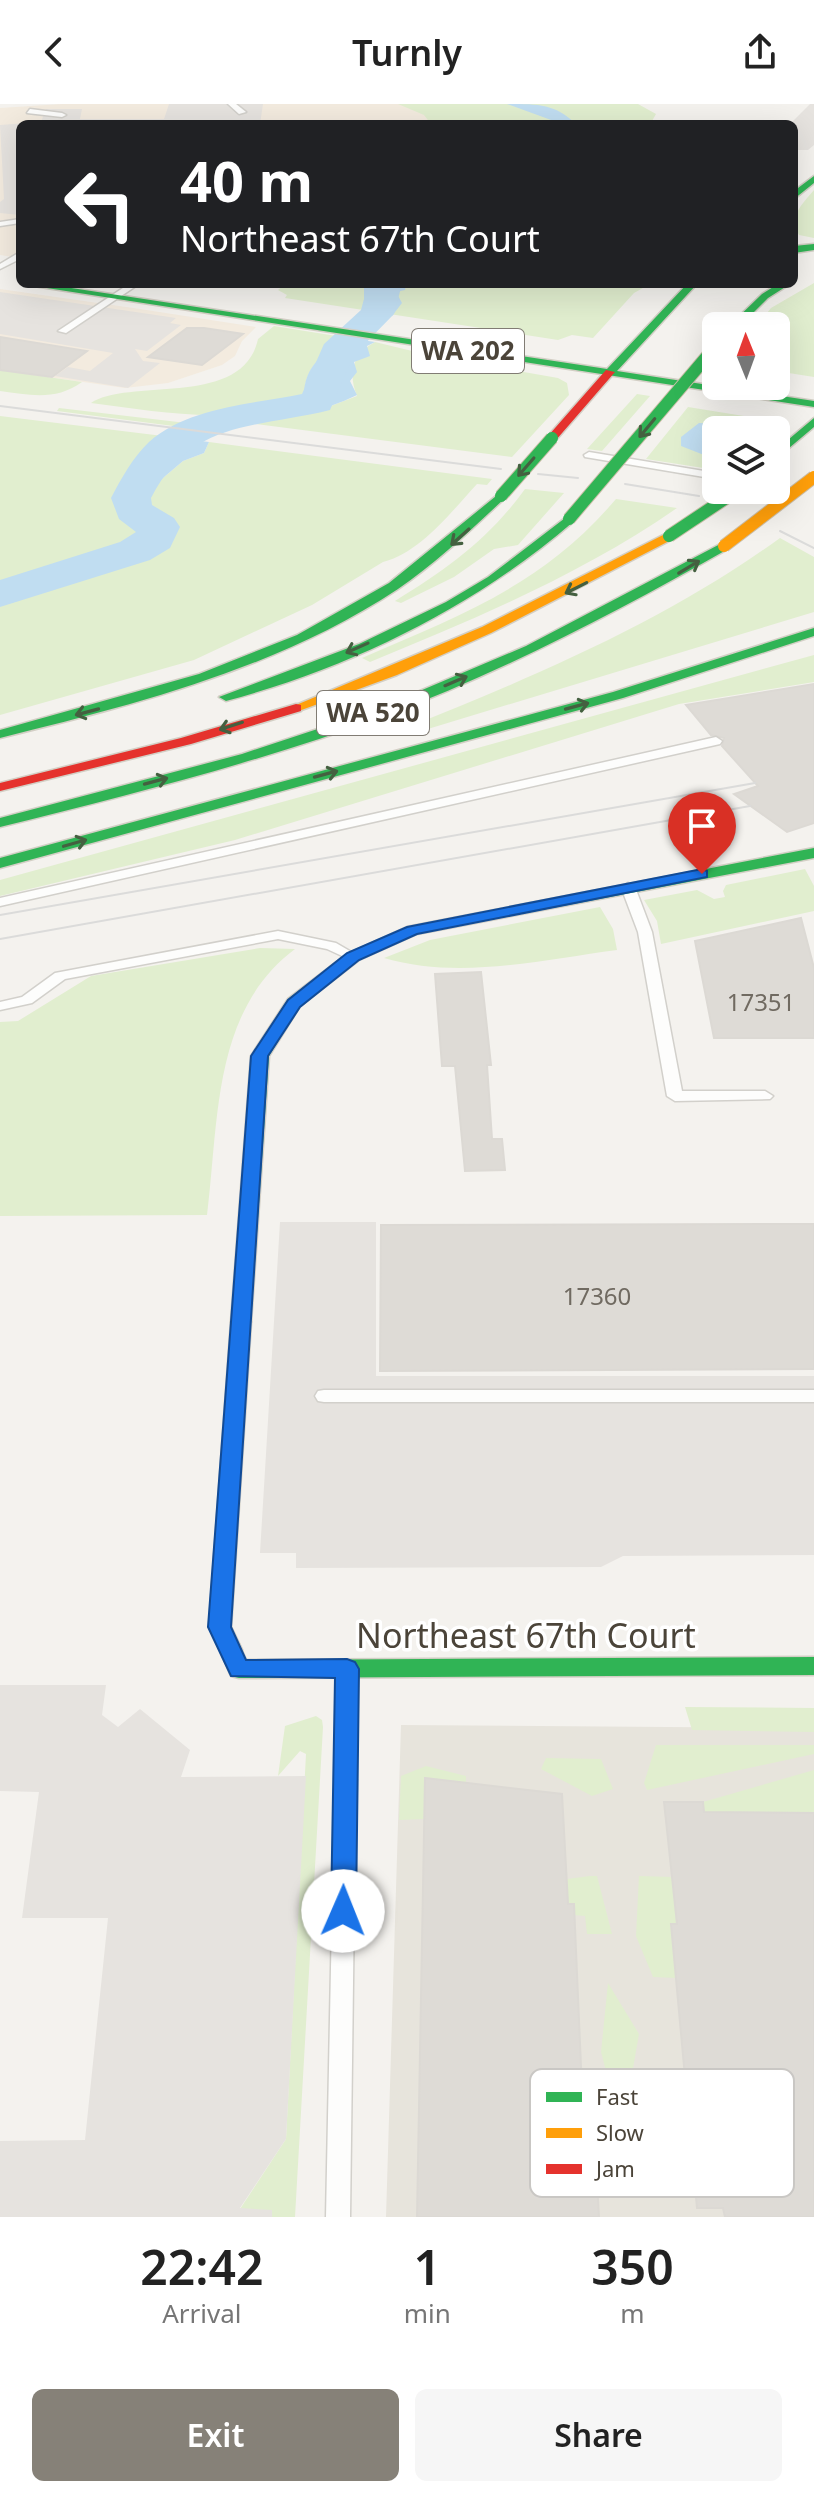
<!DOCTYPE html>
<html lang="en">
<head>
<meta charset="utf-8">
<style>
	:root { --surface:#fff; --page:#f6f6f6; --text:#222; --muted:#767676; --accent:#868178 }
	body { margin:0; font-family:"Noto Sans",sans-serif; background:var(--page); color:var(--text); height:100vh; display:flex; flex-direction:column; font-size:30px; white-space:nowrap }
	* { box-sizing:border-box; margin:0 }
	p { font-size:26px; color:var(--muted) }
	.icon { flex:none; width:44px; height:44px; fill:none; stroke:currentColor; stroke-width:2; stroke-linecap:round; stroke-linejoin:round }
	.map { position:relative; height:2113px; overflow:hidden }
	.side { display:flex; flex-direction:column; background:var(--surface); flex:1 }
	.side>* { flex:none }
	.guide { position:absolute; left:16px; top:16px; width:782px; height:168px; border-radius:12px; box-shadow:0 8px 32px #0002; background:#202124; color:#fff; overflow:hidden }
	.needle { width:52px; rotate:359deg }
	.tools { position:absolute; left:702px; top:208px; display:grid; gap:16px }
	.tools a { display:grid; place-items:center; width:88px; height:88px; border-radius:12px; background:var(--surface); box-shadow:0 8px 32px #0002; font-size:40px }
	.pin { position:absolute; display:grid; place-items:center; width:68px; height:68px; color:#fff; margin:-82px -34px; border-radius:50% 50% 50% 0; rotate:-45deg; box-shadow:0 0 8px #0007 }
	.pin .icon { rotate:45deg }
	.me { position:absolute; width:88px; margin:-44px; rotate:1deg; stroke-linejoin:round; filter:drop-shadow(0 0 6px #0008) }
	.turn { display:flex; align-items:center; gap:28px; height:168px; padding:0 32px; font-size:36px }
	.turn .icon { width:104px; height:104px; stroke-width:2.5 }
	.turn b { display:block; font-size:56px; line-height:68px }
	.eta { display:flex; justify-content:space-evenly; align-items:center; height:136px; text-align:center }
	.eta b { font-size:48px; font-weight:600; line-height:56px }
	.button { display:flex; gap:16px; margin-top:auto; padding:16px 32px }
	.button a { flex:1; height:92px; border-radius:12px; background:var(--accent); color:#fff; font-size:32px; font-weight:600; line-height:92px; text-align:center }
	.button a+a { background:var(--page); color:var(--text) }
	header { display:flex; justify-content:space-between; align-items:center; height:104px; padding:0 32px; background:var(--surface); font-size:36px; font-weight:600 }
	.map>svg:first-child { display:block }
	.residential { fill:#e7e4dc }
	.commercial { fill:#f3ebdf }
	.green { fill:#e1eecf }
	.parking { fill:#e6e3df }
	.water { fill:#c0ddf1 }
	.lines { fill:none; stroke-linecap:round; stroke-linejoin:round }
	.river { fill:#c0ddf1; fill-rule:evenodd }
	.building { fill:#dedbd6; stroke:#dcd9d4; stroke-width:2 }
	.lane-casing { stroke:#d2d0cb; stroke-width:3 }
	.fast-casing { stroke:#d3cfc5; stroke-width:3 }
	.slow-casing { stroke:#d3cfc5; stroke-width:3 }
	.jam-casing { stroke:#d3cfc5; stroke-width:3 }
	.lane { fill:#fdfdfc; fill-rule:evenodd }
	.fast { fill:#30b455; fill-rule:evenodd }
	.slow { fill:#ff9f0a; fill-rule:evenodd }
	.jam { fill:#e5322d; fill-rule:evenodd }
	.tram { stroke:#dbdbda; stroke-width:2 }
	.fast-bridge-casing { stroke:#ccbfa9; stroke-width:14; stroke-linecap:butt }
	.slow-bridge-casing { stroke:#ccbfa9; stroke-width:14; stroke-linecap:butt }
	.fast-bridge { stroke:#30b455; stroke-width:12 }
	.slow-bridge { stroke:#ff9f0a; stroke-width:12 }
	.oneway { stroke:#446040 }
	.route { fill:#1a73e8; stroke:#114b97; stroke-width:2 }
	.labels { text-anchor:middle; stroke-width:7; stroke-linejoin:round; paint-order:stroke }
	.number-label { font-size:24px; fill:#706a61 }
	.shield { fill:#fff; stroke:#817c74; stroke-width:2 }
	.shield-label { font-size:26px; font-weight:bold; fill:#4b4439 }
	.near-street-label { font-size:34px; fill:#4b4439; stroke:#fff }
	.key { fill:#fff; stroke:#c9c7c4; stroke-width:2 }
	.key-label { font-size:22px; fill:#4b4439 }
</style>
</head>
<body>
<header><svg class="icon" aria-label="back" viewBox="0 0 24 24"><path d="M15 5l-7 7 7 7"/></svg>Turnly<svg class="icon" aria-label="share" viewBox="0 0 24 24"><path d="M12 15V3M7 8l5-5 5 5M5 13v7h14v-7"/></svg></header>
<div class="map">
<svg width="814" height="2113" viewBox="0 0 814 2113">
	<rect width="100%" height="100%" fill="#f4f2ee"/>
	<path class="residential" d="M401 1621 814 1624V2113H386Z"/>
	<path class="commercial" d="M62 0H408L433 10 436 20H20V154L0 151V4Z
		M0 185 140 205 256 223 242 237 235 252 222 261 168 279 125 284 0 266Z"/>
	<path class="green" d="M398 0H638L656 10 652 17 669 20H431L424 11Z
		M814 86V134L799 131C788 113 802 100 814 86Z
		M814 179V273L776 267V222H757L771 204Z
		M285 180H650L634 189 593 234 572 231 558 236 285 194 287 191 278 186Z
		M274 222 349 234C325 247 302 264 305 294 235 323 163 308 91 299 129 273 243 305 258 235Z
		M375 238 437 253 558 274 567 279 569 291 512 353 240 318 315 308 357 292C348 270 352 250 375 238Z
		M0 266 82 278C56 297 30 291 0 287Z
		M637 290 650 292 602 347 587 345Z
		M688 303 788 319 776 331V326H716V366L646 355Z
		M59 304 195 320 189 324 57 307Z
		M0 312 163 332C137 347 126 364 120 394L144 390 183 357 204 349 209 338 492 375 487 381 477 380C452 407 420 449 383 458L312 501 194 556 0 611Z
		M525 385 564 389 518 441 494 445 454 473 401 499 395 497C446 466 490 434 525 385Z
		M616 395 677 404C582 470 477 514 370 558L362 554C463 510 543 481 616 395Z
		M780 434 814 453V508L418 628 409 623C538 571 667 516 780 434Z
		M814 551V578L679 600 235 736 0 792V776Z
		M805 765 814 782V807L661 840 657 817 644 796 697 786 714 795 725 793 723 787 726 781Z
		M600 803 613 825 617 846C541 856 459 876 384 854L430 836Z
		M260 844 295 845C212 907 219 1017 207 1111L0 1112V918L18 917 91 872Z
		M685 1603 814 1604V1628L692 1626Z
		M316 1612 322 1616 323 1623 295 2113H272V2107L240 2105 286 2035 306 1650 300 1647 278 1672 285 1622Z
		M656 1641H814V1650L647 1686 644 1679Z
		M546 1654 601 1655 613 1685 592 1692 541 1665Z
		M426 1662 466 1672V1678L425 1674 424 1715 399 1716 401 1672Z
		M814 1666V1709L704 1708 703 1698Z
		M590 1772H597L612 1830H587L585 1812 574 1811V1800H568L567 1775Z
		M639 1772 672 1773 677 1820 671 1821 676 1874 653 1873 636 1832Z
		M608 1879 639 1930 622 2027 601 1948Z"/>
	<path class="parking" d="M169 0H263L260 20H20V111L0 109V98L4 95 0 21 41 18 46 5H82L80 15H164Z
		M810 0H814V41L808 46H794V20H790Z
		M0 188 176 214 170 219 181 221 147 247 135 245 143 257 160 259 128 284 55 272 68 263 90 267 113 249 0 230Z
		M280 1118H376V1272H814V1451L623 1452 601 1463 296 1464V1449H260Z
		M0 1581H106L102 1611 118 1623 140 1605 190 1646 181 1673 306 1672 286 2035 240 2104 272 2106V2113H0V2037L85 2036 108 1814H22L39 1688 0 1687Z"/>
	<path class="water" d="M507 0C539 0 555 0 576 20H562Z
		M364 180H406L405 186 396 188 402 199 392 212 374 210 373 201 364 194Z
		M349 234 375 238 367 242 370 252 354 258 357 268 350 277 357 291C309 314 260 321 207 314L284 303 304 294C303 263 323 248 349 234Z
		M699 319 734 321 746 326H716V351H704L681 342V333Z
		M163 332 209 338 204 349 183 357 144 390 119 394C129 364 136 348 163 332Z"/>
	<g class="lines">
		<path class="river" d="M368 180H402L394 210 353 252 330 306C254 325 192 315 151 394L152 401 174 414 180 423 170 444 150 456 0 503V476L120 438 136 428 119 415 111 394C121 375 133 353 149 338 188 303 253 300 302 290L324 240 361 206Z"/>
	</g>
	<path class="building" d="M187 224H204L243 230 202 261 148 253Z
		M0 233 87 247 52 273 0 266Z
		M814 580V719L787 728 734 690 758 682 722 642 724 634 711 631 686 601Z
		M801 814 814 864V934H714L695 837Z
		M481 868 491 961H487L492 1035H502L505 1066 465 1067 455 962H442L435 870Z
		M814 1120V1265L380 1267 381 1121Z
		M425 1674 562 1690 568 1800H574L586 2079H597L599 2113H417Z
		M664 1698H703L704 1708 814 1709V2113H725L723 2104H697L671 1820H677Z"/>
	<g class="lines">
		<g class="lane-casing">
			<path id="lane" d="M228 0H236L246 8 239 10Z
				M30 5 62 9 66 11 62 13 27 9Z
				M20 115V119L0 122V118Z
				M20 148V155L0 165V160Z
				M129 180H139L66 229 58 227Z
				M589 348 716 369V375L585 353 584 351Z
				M716 633 722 637 720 640 0 802V794Z
				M628 779 635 783 652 828 682 987H765L773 992 770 995 675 997 667 992 638 828 621 783Z
				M278 827 336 839 360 853 353 857 327 845 278 835 65 875 32 899 0 906V898L22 893 55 869Z
				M324 1286H814V1298H324L318 1297 315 1292 318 1287Z
				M347 1558 354 1560 357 1566 350 2113H326L337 1566 340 1560Z"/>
		</g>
		<g class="fast-casing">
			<path id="fast" d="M814 72V79L794 95V87Z
				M814 140V146L794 149V142Z
				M21 180H45L607 265 687 180H697L617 267 814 297V303Z
				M778 180H790L768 194 740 222H729L762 190Z
				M814 314V323L776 355V346Z
				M501 388 505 390V394C471 426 436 459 398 485 279 564 137 600 0 634V626L199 570 297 531 389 479Z
				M569 411 573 412V418C474 503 353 563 226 597L219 593 359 540 446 498 488 473Z
				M724 438 728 439V445C617 508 504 567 385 612 260 658 129 691 0 723V714L242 650 375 606 526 542Z
				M814 524V532L623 594 0 764V754L613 588Z
				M814 744V754L417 830 359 856 300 902 269 952 251 1218 248 1223H234L231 1218 251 952 288 895 347 850 407 823Z
				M231 1537 239 1540 246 1556 814 1553V1571L239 1574 231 1572 220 1546 223 1540Z"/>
		</g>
		<g class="slow-casing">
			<path id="slow" d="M669 428 673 429V435L491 529 397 571 296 608 289 604 482 523Z"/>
		</g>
		<g class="jam-casing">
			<path id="jam" d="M606 266 615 268 556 336H548V332Z
				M296 600 301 601V607L191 640 0 687V679L181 634Z
				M241 1211 248 1213 251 1218 231 1523 242 1546 239 1552 231 1555 223 1552 209 1523 231 1218 234 1213Z"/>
		</g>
		<use href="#lane" class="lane"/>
		<use href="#fast" class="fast"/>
		<use href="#slow" class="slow"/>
		<use href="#jam" class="jam"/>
		<path class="tram" d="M0 302 501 365
			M538 370 578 374
			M625 380 699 392
			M780 427 814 444
			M0 811 755 679
			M0 835 750 702"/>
		<g class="fast-bridge-casing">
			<path id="fast-bridge" d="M501 392 552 334
				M569 415 715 243
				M669 432 738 386"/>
		</g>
		<g class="slow-bridge-casing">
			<path id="slow-bridge" d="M724 442 814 373"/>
		</g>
		<use href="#fast-bridge" class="fast-bridge"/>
		<use href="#slow-bridge" class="slow-bridge"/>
	</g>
	<defs><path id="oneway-shaft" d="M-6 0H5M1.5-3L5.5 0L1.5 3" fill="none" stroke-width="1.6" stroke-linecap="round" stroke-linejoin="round" transform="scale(2)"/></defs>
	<g class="oneway">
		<use href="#oneway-shaft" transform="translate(647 324) rotate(130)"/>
		<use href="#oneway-shaft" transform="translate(526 363) rotate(131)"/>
		<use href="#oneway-shaft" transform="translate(460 433) rotate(138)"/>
		<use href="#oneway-shaft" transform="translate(689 463) rotate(-31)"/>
		<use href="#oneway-shaft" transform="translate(576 484) rotate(153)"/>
		<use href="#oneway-shaft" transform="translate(357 544) rotate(156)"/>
		<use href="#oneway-shaft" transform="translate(456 577) rotate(-23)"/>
		<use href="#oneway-shaft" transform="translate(577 602) rotate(-15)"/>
		<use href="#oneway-shaft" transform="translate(87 608) rotate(165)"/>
		<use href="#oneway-shaft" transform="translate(231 622) rotate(162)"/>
		<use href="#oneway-shaft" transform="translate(326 670) rotate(-15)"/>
		<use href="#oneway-shaft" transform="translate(156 677) rotate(-15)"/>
		<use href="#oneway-shaft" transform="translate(75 739) rotate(-16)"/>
	</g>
	<path class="route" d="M702 765 707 767V773L417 830 359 856 300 903 268 952 231 1523 246 1556 347 1555 355 1558 359 1565 356 1807 352 1815 343 1818 334 1815 331 1807 335 1574 231 1572 208 1523 251 952 288 896 347 849 407 823Z"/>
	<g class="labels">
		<g class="number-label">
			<text x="761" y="907">17351</text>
			<text x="597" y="1201">17360</text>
		</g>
		<g class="shield">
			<rect x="412" y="225" width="112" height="44" rx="6"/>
			<rect x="317" y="587" width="112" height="44" rx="6"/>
		</g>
		<g class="shield-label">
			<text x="468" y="256">WA 202</text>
			<text x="373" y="618">WA 520</text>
		</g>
		<g class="near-street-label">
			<text x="526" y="1544">Northeast 67th Court</text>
		</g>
	</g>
	<rect x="530" y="1965" width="264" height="128" rx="12" class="key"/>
	<rect x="546" y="1988" width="36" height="10" fill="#30b455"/>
	<rect x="546" y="2024" width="36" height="10" fill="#ff9f0a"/>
	<rect x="546" y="2060" width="36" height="10" fill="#e5322d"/>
	<g class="key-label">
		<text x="596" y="2001">Fast</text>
		<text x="596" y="2037">Slow</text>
		<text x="596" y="2073">Jam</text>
	</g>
</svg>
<div class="tools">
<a><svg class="needle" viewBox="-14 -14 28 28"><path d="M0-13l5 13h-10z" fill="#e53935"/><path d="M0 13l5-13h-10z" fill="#767676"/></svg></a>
<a><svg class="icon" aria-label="layers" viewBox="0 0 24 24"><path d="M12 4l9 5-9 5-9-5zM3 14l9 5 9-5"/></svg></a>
</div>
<div class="pin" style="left:702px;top:770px;background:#d93025"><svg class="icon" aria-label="arrive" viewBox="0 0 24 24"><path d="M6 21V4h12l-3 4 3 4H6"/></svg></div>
<svg class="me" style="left:343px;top:1807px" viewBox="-20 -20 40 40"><circle r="19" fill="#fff"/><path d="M0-13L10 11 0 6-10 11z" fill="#1a73e8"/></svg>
<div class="guide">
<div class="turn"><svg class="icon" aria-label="left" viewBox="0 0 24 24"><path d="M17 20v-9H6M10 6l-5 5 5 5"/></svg><div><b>40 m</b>Northeast 67th Court</div></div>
</div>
</div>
<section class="side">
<div class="eta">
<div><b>22:42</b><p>Arrival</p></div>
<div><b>1</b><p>min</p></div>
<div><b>350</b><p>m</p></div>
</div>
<div class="button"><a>Exit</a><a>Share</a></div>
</section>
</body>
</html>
